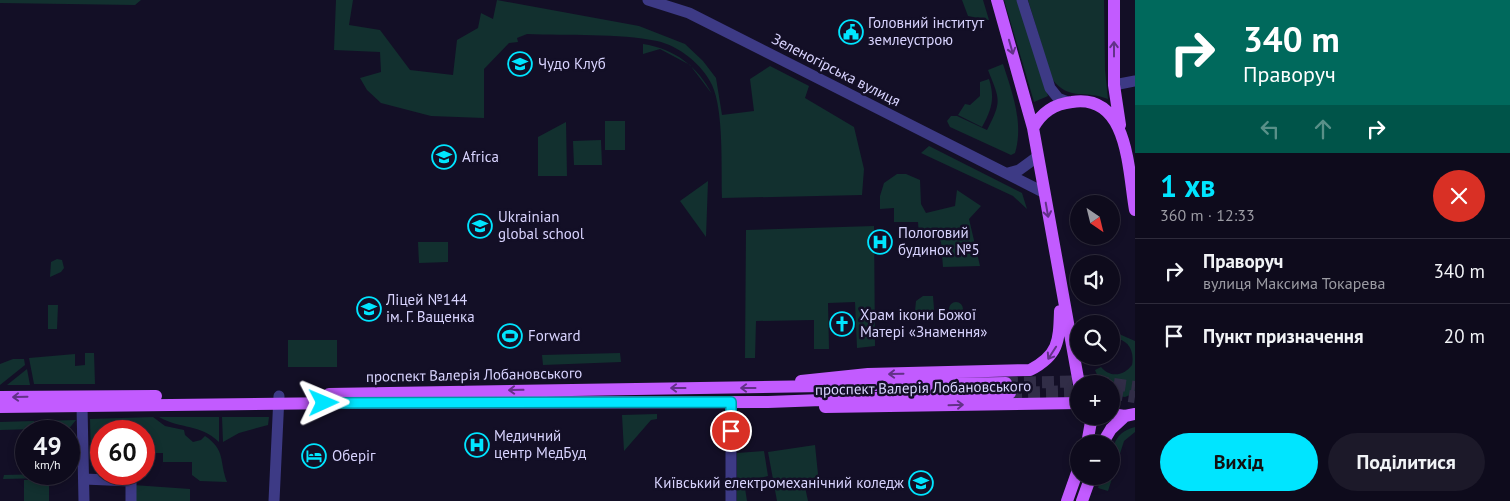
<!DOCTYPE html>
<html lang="uk">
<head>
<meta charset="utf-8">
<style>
	:root { --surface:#0e0b1c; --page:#1c1929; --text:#f1f3f6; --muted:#9b9ba3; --line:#2e2b3b; --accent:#00e5ff }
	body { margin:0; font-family:"PT Sans",sans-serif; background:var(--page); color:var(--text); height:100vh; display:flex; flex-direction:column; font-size:19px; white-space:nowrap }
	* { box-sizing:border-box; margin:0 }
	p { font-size:16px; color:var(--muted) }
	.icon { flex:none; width:28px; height:28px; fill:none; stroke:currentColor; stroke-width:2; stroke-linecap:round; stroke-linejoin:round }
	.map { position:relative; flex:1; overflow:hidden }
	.drawer { display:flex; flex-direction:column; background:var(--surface); width:375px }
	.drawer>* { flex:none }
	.top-card { background:#00695c; color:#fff; overflow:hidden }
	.needle { width:32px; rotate:145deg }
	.buttons { position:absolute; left:1070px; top:195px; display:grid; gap:10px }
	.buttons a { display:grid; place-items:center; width:50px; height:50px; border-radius:50%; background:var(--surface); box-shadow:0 2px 8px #0003,0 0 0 1px var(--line); font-size:25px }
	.speed { position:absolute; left:15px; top:420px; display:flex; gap:10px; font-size:25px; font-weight:700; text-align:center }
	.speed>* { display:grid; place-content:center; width:65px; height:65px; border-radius:50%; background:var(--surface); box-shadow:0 2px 8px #0003,0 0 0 1px var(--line); line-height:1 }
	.speed small { font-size:12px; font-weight:400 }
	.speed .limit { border:8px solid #d22; background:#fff; color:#111 }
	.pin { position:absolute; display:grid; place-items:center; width:42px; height:42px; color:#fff; margin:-21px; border:2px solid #fff; border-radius:50%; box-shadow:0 1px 5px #0007 }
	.me { position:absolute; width:55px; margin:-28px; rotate:89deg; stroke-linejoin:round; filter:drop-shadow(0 0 4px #0008) }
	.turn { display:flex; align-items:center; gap:18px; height:105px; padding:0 25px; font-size:22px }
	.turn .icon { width:65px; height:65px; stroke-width:2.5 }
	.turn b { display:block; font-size:35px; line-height:42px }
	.lanes { display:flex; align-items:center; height:48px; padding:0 25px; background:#0003; justify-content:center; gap:25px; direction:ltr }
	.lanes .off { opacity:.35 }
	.round { display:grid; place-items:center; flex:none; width:52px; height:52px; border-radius:26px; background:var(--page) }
	.summary { display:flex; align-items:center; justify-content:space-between; height:85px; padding:0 25px }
	h1 { font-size:30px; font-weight:700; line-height:38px; color:var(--accent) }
	.button { display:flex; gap:10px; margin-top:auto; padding:10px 25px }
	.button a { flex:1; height:58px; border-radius:30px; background:var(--accent); color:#111; font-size:20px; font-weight:700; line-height:58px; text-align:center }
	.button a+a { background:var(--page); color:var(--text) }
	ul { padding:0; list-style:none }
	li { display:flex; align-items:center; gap:15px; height:65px; padding:0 25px; border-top:1px solid var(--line) }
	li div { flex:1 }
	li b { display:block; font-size:19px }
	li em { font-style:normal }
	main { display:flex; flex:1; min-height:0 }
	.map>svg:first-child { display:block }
	.green { fill:#12302f }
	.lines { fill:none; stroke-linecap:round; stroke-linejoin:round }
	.major-tunnel { stroke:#312d47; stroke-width:12; stroke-dasharray:12 6; stroke-linecap:butt }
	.minor { stroke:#3d3a85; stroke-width:11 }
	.major { stroke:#c25bff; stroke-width:12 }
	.oneway { stroke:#623188 }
	.route-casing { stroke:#0095a6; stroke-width:12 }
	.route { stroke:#00e5ff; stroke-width:9 }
	.labels { text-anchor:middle; stroke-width:5; stroke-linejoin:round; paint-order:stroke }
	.poi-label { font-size:15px; fill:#d9d4ff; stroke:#130f26; text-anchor:start }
	.street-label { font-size:15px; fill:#d9d4ff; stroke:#130f26 }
</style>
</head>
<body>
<main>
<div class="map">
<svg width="1135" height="501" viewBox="0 0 1135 501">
	<rect width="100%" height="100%" fill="#130f26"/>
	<path class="green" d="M0 0H141L135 5 0 3Z
		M336 0H353L349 25 380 30 410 70 453 75 457 40 478 28 481 13 493 19 497 0 639 26 685 44 703 61 716 78 722 115 754 111 750 79 770 66 809 86 805 98 854 127 864 169 862 195 722 198C721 168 724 111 712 85 702 64 679 46 657 41 619 33 567 36 527 34L517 38 518 42 509 43 484 69V118L431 116 381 103 367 90 360 78 381 72 380 52 334 50Z
		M962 0H983L989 20 968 16Z
		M1004 0H1019L1048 96 1034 102Z
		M1028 0H1104L1105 70 1108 99C1084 89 1070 102 1052 79Z
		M643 44C675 49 697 66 712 94L690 65 660 49 643 54Z
		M1003 64C1012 92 1024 123 1015 153L1011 155 950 127 947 121 951 116H957L987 130C1002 101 1000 100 988 70Z
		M989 79C995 98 992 109 982 127L958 115 965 104 970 105 980 96V82Z
		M605 121H625V150H605Z
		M566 122 567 176H538V137Z
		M601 140 602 165H574L573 141Z
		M929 146 1022 193 1027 209 1013 196 921 153Z
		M897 174H906L920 180 921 204 926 213 955 206 957 190 981 206 969 219 980 266 943 267 941 242 937 236 919 235 918 222H894V208L880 209V196L884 183Z
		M708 181 706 237 680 201Z
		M874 226 875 346 857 348 855 302 828 303 829 349H814V320L756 321 755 358H745L746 230Z
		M448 242V262L419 263 418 242Z
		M57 259 62 260 64 268 61 272 50 277 51 262Z
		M923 296H933L935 322H920L915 311 916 301Z
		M949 309a7 7 0 1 1 14 0a7 7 0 1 1-14 0Z
		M48 305H58L57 329H48Z
		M1119 334 1135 341V393L1125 397 1111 395V384H1101L1095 370 1101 367C1110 378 1124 376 1132 365 1135 350 1127 337 1111 339V335Z
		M288 340H337V367H288Z
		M85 353H94L95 384H34L29 358 75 354V366L85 365Z
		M620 353 621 362 543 365 542 355Z
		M13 359H24L25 365 0 385V364Z
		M27 369 30 385H7Z
		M657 414V419L651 420 624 451 622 415Z
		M153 417 165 426 184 430 185 435 193 442 201 440 205 436C226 450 219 461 227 482L200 481 192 475V462H163V453H144V431H101V457H91L90 419Z
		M159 417H219V442C199 423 182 430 159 417Z
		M222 417H269L268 425 239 433 223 442Z
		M76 420 67 431H61L58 428H39V421Z
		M34 421 35 429 0 430V422Z
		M1135 427V432L1124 441 1108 491 1098 488 1102 476H1111C1111 455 1110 433 1135 427Z
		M815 445 819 484 805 487 808 501H777L768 452Z
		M764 451 768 476 744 482 747 501H737V453Z
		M46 474V478L3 479 4 475Z
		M49 479V501H24V480Z
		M133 485 190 489V501H133Z"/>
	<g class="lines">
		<path class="major-tunnel" d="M1006 383 1093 381 1135 387
			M1010 393 1079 391
			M1111 393 1135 397"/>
		<path class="minor" d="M648 0 689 13 1043 192
			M1022 0 1050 88 1058 98 1068 102
			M1114 85 1135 81
			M1008 173 1019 170 1037 157
			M82 406 84 501
			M84 479 131 481V501
			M274 501 279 396
			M731 501V402"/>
		<path class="major" d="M997 0 1033 128 1079 384
			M1114 0V85L1120 125
			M1033 128C1042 112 1054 104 1072 102 1129 93 1128 171 1135 210
			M801 381 868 374 1030 370C1059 355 1059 341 1060 311
			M329 394 1006 383
			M0 397 156 396
			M0 407 342 403 768 402 1010 393
			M825 407 1079 403
			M1111 414 1125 416 1135 414
			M1087 444 1092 416
			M1102 444 1111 429 1125 416
			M1067 501 1079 467
			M1082 501 1091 476"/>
	</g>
	<defs><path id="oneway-shaft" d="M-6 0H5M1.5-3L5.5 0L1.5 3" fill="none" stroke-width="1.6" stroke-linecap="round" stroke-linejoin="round" transform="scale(1.25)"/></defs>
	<g class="oneway">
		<use href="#oneway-shaft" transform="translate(1011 47) rotate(74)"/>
		<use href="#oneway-shaft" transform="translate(1114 49) rotate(-90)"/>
		<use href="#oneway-shaft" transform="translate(1047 210) rotate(80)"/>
		<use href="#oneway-shaft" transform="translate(1052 353) rotate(123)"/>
		<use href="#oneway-shaft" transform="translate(896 374) rotate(179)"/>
		<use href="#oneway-shaft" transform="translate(678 388) rotate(180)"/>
		<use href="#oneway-shaft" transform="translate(748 388) rotate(180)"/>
		<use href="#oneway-shaft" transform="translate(516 390) rotate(179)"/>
		<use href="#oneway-shaft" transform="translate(20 397) rotate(179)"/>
		<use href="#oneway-shaft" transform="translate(956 405) rotate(-2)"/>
	</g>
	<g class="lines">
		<g class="route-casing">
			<path id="route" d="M324 403 731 402V431"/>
		</g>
		<use href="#route" class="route"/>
	</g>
	<defs>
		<g id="civic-ring" transform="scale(1.25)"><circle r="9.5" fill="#130f26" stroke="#00e5ff" stroke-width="1.5"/><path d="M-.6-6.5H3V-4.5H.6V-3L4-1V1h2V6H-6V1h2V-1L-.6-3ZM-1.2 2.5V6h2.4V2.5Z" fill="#00e5ff"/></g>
		<g id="school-ring" transform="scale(1.25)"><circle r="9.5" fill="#130f26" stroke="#00e5ff" stroke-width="1.5"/><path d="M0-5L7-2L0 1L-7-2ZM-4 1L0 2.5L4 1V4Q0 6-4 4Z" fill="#00e5ff"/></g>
		<g id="hospital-ring" transform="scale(1.25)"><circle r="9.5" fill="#130f26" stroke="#00e5ff" stroke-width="1.5"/><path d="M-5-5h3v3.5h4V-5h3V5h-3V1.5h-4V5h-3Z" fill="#00e5ff"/></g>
		<g id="church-ring" transform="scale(1.25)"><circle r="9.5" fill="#130f26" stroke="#00e5ff" stroke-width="1.5"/><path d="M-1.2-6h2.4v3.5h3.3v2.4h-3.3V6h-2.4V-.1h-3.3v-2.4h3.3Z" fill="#00e5ff"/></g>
		<g id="stadium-ring" transform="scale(1.25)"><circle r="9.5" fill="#130f26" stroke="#00e5ff" stroke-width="1.5"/><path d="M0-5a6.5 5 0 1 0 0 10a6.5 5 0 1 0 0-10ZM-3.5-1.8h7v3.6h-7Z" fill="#00e5ff"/></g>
		<g id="hotel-ring" transform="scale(1.25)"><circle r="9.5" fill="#130f26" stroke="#00e5ff" stroke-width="1.5"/><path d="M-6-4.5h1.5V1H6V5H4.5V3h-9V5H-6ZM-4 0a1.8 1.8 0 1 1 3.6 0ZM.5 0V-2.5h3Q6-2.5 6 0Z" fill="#00e5ff"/></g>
		<g id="university-ring" transform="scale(1.25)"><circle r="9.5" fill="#130f26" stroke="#00e5ff" stroke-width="1.5"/><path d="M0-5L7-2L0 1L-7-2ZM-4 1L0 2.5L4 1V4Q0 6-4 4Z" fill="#00e5ff"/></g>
	</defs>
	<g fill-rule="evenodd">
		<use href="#civic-ring" x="851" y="32"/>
		<use href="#school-ring" x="520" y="64"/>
		<use href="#school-ring" x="444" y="157"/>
		<use href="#school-ring" x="480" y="226"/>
		<use href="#hospital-ring" x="880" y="242"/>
		<use href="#school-ring" x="369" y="309"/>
		<use href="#church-ring" x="842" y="324"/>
		<use href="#stadium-ring" x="510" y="336"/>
		<use href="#hospital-ring" x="477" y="445"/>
		<use href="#hotel-ring" x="314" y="456"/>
		<use href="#university-ring" x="921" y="483"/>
	</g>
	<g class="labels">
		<g class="poi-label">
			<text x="868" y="28">Головний інститут<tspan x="868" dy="17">землеустрою</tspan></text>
			<text x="538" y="69">Чудо Клуб</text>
			<text x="462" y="162">Africa</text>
			<text x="498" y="222">Ukrainian<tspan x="498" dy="17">global school</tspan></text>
			<text x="898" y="238">Пологовий<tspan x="898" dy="17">будинок №5</tspan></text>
			<text x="386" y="305">Ліцей №144<tspan x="386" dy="17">ім. Г. Ващенка</tspan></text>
			<text x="860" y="320">Храм ікони Божої<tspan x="860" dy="17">Матері «Знамення»</tspan></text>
			<text x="528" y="341">Forward</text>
			<text x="494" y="441">Медичний<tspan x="494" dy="17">центр МедБуд</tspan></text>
			<text x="332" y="461">Оберіг</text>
			<text x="904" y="488" text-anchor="end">Київський електромеханічний коледж</text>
		</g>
		<g class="street-label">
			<text transform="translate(836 70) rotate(27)" y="5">Зеленогірська вулиця</text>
			<text transform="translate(474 375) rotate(-1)" y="5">проспект Валерія Лобановського</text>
			<text transform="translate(923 388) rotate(-1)" y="5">проспект Валерія Лобановського</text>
		</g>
	</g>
</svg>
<div class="buttons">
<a><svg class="needle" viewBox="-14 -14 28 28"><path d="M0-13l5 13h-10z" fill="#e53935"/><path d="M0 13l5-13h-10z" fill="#9b9ba3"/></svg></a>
<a><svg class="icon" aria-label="sound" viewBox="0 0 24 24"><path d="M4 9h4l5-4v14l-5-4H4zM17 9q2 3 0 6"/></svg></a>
<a><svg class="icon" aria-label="search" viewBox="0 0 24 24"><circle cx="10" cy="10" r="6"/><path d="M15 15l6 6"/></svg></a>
<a>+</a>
<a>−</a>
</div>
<div class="speed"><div>49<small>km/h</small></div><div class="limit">60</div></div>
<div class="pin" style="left:731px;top:431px;background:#d93025"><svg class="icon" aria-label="arrive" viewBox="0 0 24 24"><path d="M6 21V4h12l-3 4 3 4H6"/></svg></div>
<svg class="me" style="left:324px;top:403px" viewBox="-20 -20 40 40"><path d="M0-17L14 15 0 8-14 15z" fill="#00e5ff" stroke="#fff" stroke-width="4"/></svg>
</div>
<section class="drawer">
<div class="top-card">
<div class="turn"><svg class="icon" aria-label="right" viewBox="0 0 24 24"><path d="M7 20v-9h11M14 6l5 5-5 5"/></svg><div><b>340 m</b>Праворуч</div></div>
<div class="lanes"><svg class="icon off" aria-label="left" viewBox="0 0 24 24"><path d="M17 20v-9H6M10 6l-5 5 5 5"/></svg><svg class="icon off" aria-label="ahead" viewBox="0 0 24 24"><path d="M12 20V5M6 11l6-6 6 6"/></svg><svg class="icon" aria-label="right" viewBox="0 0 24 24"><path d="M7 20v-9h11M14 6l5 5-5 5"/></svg></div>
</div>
<div class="summary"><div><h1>1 хв</h1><p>360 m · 12:33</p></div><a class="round" style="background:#d93025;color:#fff"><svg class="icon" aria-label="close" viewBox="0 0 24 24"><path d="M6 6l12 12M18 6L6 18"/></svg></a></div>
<ul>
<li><svg class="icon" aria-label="right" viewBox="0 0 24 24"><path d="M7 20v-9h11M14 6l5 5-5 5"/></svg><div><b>Праворуч</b><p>вулиця Максима Токарева</p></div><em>340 m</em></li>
<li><svg class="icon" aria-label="arrive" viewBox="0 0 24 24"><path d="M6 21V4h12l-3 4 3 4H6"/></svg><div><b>Пункт призначення</b></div><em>20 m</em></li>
</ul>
<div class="button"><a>Вихід</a><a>Поділитися</a></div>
</section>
</main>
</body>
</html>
